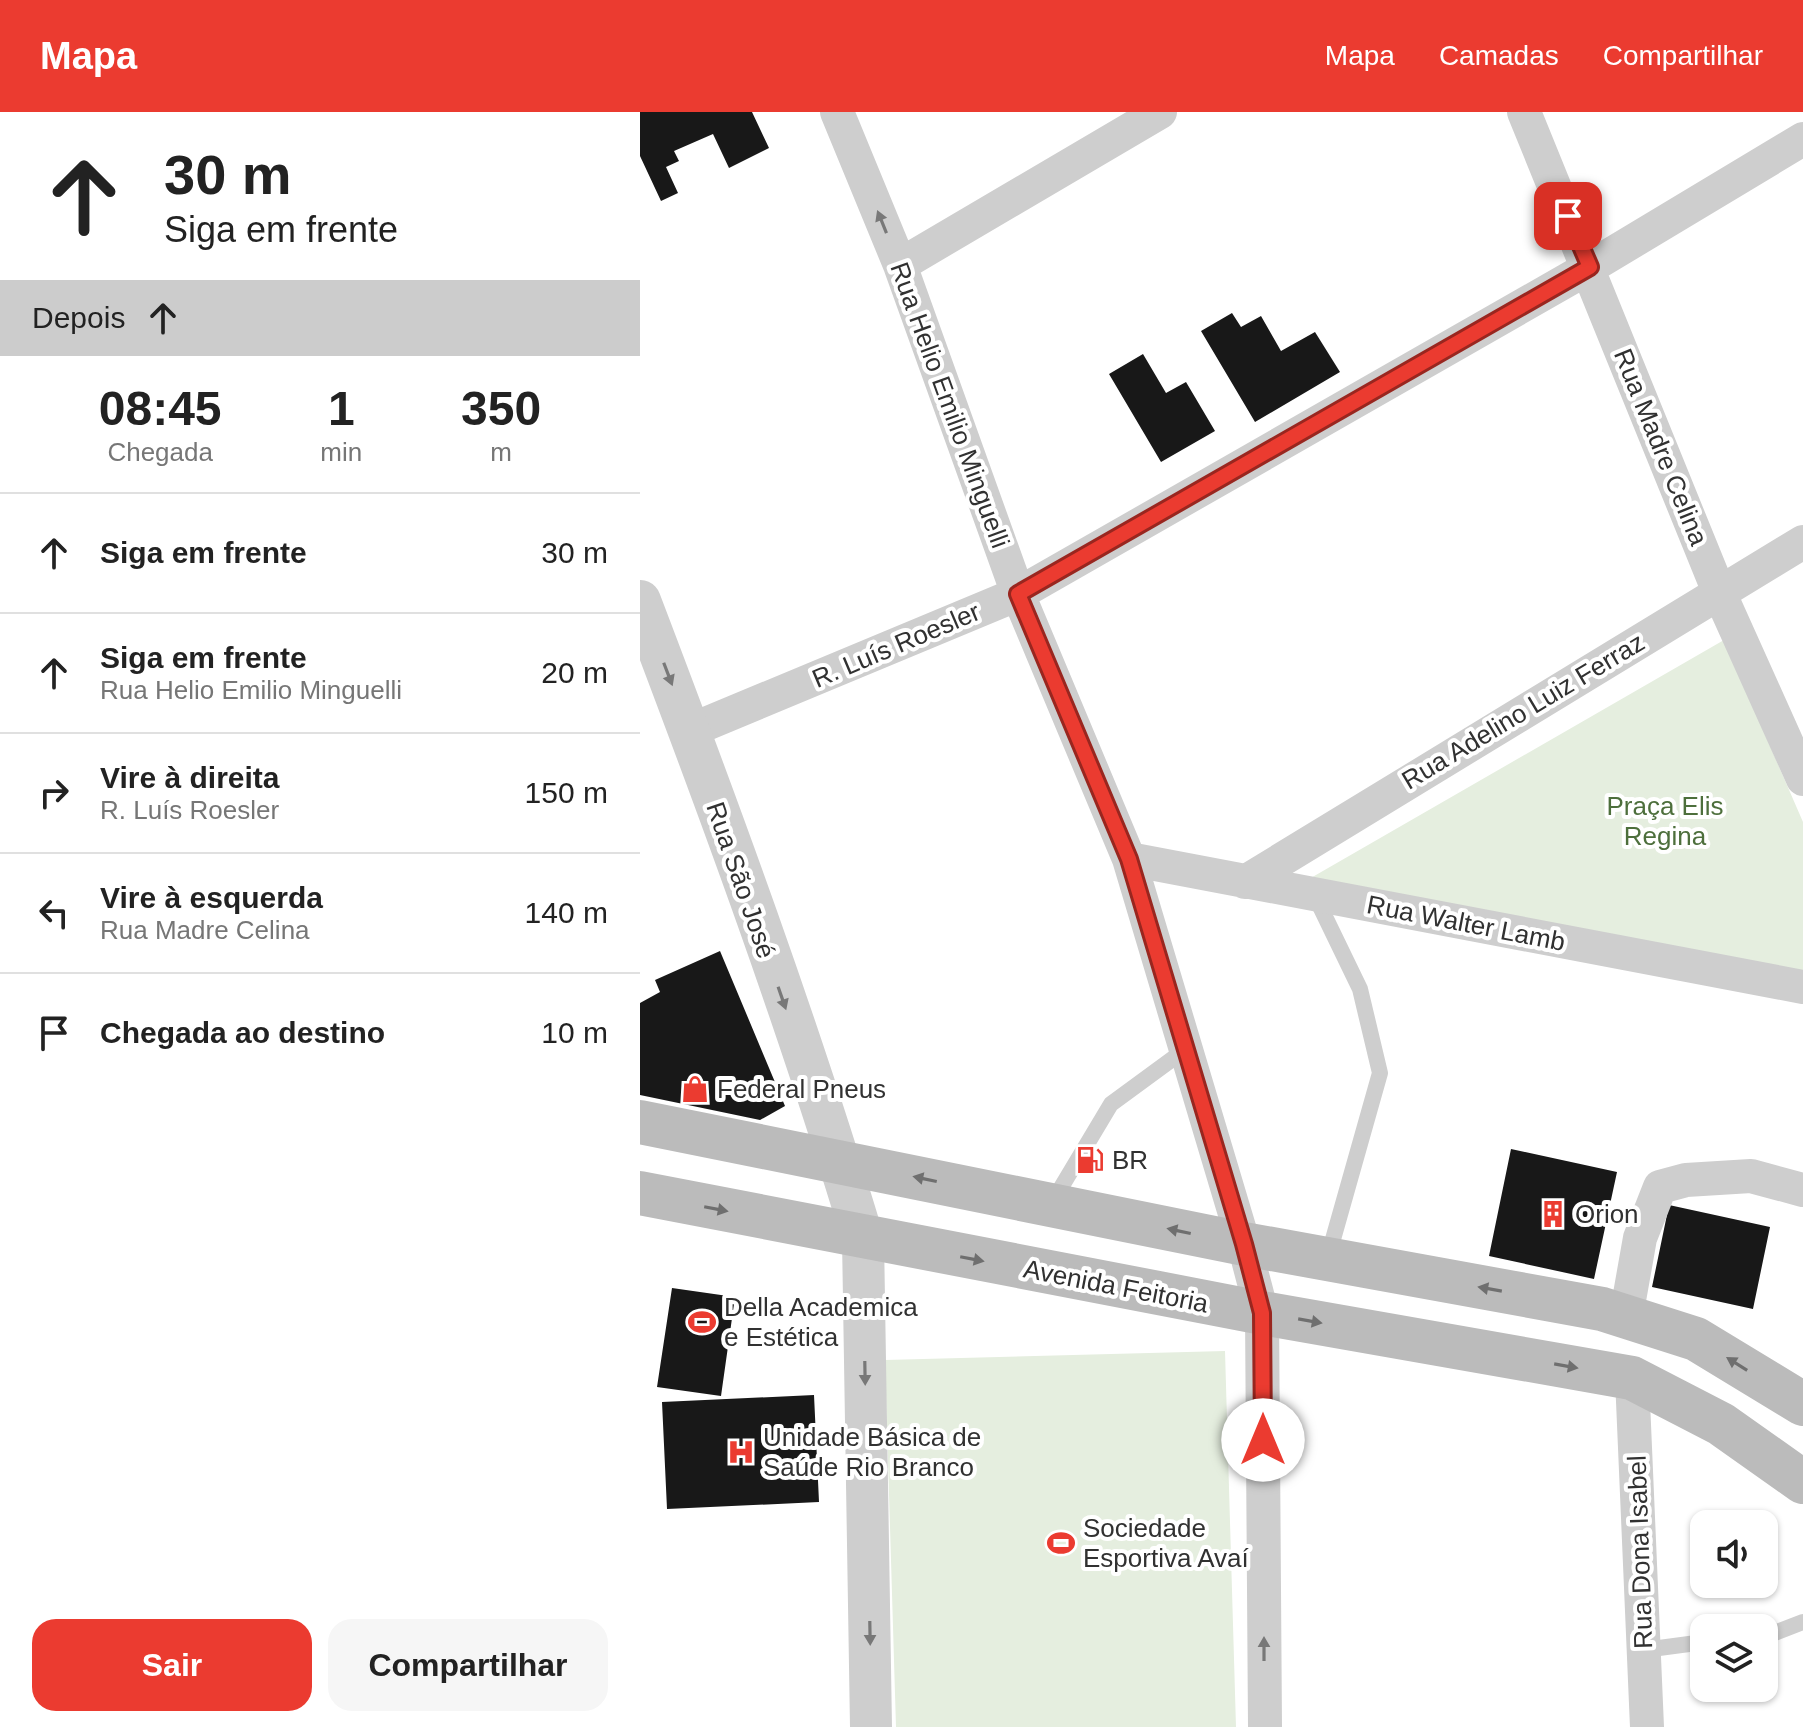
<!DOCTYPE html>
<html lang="pt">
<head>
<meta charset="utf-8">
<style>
	:root { --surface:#fff; --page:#f6f6f6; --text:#222; --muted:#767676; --line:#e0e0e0; --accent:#eb3b30 }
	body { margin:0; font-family:Helvetica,sans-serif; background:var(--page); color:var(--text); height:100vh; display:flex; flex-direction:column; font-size:30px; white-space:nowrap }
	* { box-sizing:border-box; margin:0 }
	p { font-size:26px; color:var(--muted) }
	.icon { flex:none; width:44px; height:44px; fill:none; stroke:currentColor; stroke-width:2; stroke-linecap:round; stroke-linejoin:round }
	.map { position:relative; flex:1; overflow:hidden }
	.side { display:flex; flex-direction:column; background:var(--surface); width:640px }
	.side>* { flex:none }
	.hud { background:#fff; color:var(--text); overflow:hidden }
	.controls { position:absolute; left:1050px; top:1398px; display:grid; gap:16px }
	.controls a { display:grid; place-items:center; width:88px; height:88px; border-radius:16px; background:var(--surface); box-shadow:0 2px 6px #0004; font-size:40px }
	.pin { position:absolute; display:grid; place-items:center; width:68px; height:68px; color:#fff; margin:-34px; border-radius:16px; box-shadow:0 4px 12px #0006 }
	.me { position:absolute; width:88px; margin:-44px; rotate:0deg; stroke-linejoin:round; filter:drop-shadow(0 0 6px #0008) }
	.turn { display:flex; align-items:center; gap:28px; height:168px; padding:0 32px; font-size:36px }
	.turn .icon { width:104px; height:104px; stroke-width:2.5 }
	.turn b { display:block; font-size:56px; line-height:68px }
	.then { display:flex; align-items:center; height:76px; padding:0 32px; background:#0003; gap:16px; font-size:30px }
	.eta { display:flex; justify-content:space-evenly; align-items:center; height:136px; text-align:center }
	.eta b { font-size:48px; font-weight:700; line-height:56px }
	.button { display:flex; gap:16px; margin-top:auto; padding:16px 32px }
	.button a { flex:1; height:92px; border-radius:24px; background:var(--accent); color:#fff; font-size:32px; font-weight:700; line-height:92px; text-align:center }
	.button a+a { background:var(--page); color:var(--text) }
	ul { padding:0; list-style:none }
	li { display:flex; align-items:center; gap:24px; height:120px; padding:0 32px; border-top:2px solid var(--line) }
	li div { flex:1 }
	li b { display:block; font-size:30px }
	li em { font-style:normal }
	header { display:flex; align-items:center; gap:48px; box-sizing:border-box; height:112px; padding:0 40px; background:var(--accent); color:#fff }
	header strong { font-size:38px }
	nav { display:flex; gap:44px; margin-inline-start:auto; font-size:28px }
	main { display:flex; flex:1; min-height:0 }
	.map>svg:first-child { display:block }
	.green { fill:#e5eedf }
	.building { fill:#181818 }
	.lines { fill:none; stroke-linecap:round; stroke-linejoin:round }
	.service { stroke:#cecece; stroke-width:16 }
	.minor { stroke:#cecece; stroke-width:34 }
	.tertiary { stroke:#cecece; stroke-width:42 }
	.secondary { stroke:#bbb; stroke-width:44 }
	.oneway { fill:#787878 }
	.oneway2 { fill:#6f6f6f }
	.route-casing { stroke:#99261f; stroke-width:20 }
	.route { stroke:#eb3b30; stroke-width:14 }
	.labels { text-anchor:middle; stroke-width:8; stroke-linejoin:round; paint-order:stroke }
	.street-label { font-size:26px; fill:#313131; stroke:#fff }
	.park-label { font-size:26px; fill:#4d6f3c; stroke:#fff }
	.poi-label { font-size:26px; fill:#313131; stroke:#fff; text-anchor:start }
</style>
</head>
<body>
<header>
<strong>Mapa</strong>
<nav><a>Mapa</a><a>Camadas</a><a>Compartilhar</a></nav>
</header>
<main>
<section class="side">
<div class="hud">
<div class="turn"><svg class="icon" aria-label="ahead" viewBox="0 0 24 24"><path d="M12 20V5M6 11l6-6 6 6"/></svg><div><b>30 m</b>Siga em frente</div></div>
<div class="then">Depois<svg class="icon" aria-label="ahead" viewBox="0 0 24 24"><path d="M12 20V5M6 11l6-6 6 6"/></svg></div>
</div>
<div class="eta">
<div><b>08:45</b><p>Chegada</p></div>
<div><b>1</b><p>min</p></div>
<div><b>350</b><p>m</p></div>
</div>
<ul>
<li><svg class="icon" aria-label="ahead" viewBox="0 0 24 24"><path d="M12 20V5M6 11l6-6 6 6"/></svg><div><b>Siga em frente</b></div><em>30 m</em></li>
<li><svg class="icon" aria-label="ahead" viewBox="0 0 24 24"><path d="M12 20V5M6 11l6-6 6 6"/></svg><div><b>Siga em frente</b><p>Rua Helio Emilio Minguelli</p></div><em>20 m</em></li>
<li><svg class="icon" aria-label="right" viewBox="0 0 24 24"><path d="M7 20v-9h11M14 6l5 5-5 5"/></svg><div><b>Vire à direita</b><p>R. Luís Roesler</p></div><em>150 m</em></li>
<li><svg class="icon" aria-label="left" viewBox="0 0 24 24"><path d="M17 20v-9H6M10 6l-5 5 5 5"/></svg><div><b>Vire à esquerda</b><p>Rua Madre Celina</p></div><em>140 m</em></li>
<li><svg class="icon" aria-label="arrive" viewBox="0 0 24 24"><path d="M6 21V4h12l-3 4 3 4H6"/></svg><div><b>Chegada ao destino</b></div><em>10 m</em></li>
</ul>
<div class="button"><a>Sair</a><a>Compartilhar</a></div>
</section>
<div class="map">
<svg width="1163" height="1615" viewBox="0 0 1163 1615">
	<rect width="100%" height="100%" fill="#fff"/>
	<path class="green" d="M1084 528 1163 710V865L669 767Z
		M585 1239 596 1615H256L245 1248Z"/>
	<path class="building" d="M0 0H112L129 36 89 56 73 22 34 39 39 49 26 55 38 81 21 89 0 44Z
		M592 201 601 215 621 204 641 239 675 220 700 260 615 310 561 219Z
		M503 242 526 281 546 270 575 319 521 350 469 262Z
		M80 839 145 994 120 1008 0 983V891L20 880 15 868Z
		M871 1037 977 1060 954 1167 849 1144Z
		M1029 1093 1130 1115 1113 1197 1012 1175Z
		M32 1176 95 1185 81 1284 17 1275Z
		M174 1283 179 1390 27 1397 22 1290Z"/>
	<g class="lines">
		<path class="service" d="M675 784 720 877 740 961 688 1145
			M413 1089 471 992 546 937
			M1124 1525 1163 1510
			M1004 1538 1064 1530"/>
		<path class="minor" d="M197 0 260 153 378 482 489 747 604 1132 622 1201 625 1615
			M884 0 1079 480 1163 667
			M260 153 520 0
			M49 619 378 482 950 155 1163 27
			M489 747 1163 875
			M605 770 1163 430
			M986 1205 1000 1126 1020 1075 1046 1068 1111 1064 1163 1078
			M992 1266 1007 1615"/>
		<path class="tertiary" d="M0 489C80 699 158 911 223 1127L231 1615"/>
		<path class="secondary" d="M0 1010 604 1132 962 1197 1056 1227 1163 1292
			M0 1081 622 1201 992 1266 1081 1312 1163 1370"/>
	</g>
	<defs><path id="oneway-solid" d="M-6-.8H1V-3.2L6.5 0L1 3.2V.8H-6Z" transform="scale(2)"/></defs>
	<g class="oneway">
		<use href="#oneway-solid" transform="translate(242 110) rotate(-112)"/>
		<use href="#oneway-solid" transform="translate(28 562) rotate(69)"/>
		<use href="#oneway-solid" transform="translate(142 886) rotate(71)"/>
		<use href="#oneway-solid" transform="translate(225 1261) rotate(89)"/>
		<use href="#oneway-solid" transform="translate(230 1521) rotate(89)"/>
		<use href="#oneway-solid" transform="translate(624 1537) rotate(-90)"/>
	</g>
	<g class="oneway2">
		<use href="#oneway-solid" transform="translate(285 1067) rotate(-168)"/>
		<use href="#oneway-solid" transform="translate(76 1097) rotate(11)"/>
		<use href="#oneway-solid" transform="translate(539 1119) rotate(-168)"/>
		<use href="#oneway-solid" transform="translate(332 1147) rotate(11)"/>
		<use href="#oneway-solid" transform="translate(850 1177) rotate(-170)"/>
		<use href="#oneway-solid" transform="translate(670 1209) rotate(10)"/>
		<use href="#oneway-solid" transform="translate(1097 1252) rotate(-148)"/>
		<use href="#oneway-solid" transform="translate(926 1254) rotate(10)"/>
	</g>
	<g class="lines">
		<g class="route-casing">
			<path id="route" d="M623 1328 622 1201 604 1132 489 747 378 482 950 155 928 104"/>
		</g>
		<use href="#route" class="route"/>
	</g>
	<defs>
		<g id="shop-bare" transform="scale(2.16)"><path d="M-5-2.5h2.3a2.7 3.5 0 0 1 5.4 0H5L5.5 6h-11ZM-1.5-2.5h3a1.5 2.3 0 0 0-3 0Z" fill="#eb3b30" stroke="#fff" stroke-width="2.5" paint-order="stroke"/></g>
		<g id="fuel-bare" transform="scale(2.16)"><path d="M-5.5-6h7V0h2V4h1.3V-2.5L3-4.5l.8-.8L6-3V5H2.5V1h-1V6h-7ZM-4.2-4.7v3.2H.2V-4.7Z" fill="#eb3b30" stroke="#fff" stroke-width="2.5" paint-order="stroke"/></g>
		<g id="building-bare" transform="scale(2.16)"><path d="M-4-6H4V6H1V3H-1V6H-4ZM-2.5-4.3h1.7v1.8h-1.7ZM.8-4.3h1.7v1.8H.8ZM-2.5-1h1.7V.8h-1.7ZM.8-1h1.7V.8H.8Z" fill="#eb3b30" stroke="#fff" stroke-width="2.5" paint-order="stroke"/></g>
		<g id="stadium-bare" transform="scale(2.16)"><path d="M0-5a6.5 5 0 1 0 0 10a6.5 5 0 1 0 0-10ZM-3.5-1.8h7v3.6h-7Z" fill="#eb3b30" stroke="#fff" stroke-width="2.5" paint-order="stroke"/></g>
		<g id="hospital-bare" transform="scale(2.16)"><path d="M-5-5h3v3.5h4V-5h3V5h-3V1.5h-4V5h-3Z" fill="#eb3b30" stroke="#fff" stroke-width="2.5" paint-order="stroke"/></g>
	</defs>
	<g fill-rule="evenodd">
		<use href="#shop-bare" x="55" y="977"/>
		<use href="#fuel-bare" x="450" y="1048"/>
		<use href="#building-bare" x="913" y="1102"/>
		<use href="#stadium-bare" x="62" y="1210"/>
		<use href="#hospital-bare" x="101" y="1340"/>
		<use href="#stadium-bare" x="421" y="1431"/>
	</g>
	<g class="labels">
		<g class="street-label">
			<text transform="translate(310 293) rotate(70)" y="9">Rua Helio Emilio Minguelli</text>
			<text transform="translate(1021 335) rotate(68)" y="9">Rua Madre Celina</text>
			<text transform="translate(256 533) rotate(-23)" y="9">R. Luís Roesler</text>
			<text transform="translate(883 599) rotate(-31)" y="9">Rua Adelino Luiz Ferraz</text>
			<text transform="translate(101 768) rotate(71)" y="9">Rua São José</text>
			<text transform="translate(826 811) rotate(11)" y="9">Rua Walter Lamb</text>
			<text transform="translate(476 1174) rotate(11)" y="9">Avenida Feitoria</text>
			<text transform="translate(1000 1440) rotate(-92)" y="9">Rua Dona Isabel</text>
		</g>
		<g class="park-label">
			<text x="1025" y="703">Praça Elis<tspan x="1025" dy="30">Regina</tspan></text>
		</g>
		<g class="poi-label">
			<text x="77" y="986">Federal Pneus</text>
			<text x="472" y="1057">BR</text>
			<text x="935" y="1111">Orion</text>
			<text x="84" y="1204">Della Academica<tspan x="84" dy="30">e Estética</tspan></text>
			<text x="123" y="1334">Unidade Básica de<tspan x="123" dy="30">Saúde Rio Branco</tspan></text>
			<text x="443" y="1425">Sociedade<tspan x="443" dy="30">Esportiva Avaí</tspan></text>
		</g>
	</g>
</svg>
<div class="controls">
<a><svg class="icon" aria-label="sound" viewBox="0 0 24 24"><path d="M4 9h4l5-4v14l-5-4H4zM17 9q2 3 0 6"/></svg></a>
<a><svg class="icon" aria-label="layers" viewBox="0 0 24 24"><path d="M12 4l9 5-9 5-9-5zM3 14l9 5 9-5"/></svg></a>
</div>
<div class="pin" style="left:928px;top:104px;background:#d93025"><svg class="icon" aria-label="arrive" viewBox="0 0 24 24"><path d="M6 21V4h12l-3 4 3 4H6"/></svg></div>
<svg class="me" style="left:623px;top:1328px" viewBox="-20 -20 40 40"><circle r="19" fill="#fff"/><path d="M0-13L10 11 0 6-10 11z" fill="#eb3b30"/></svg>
</div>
</main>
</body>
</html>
